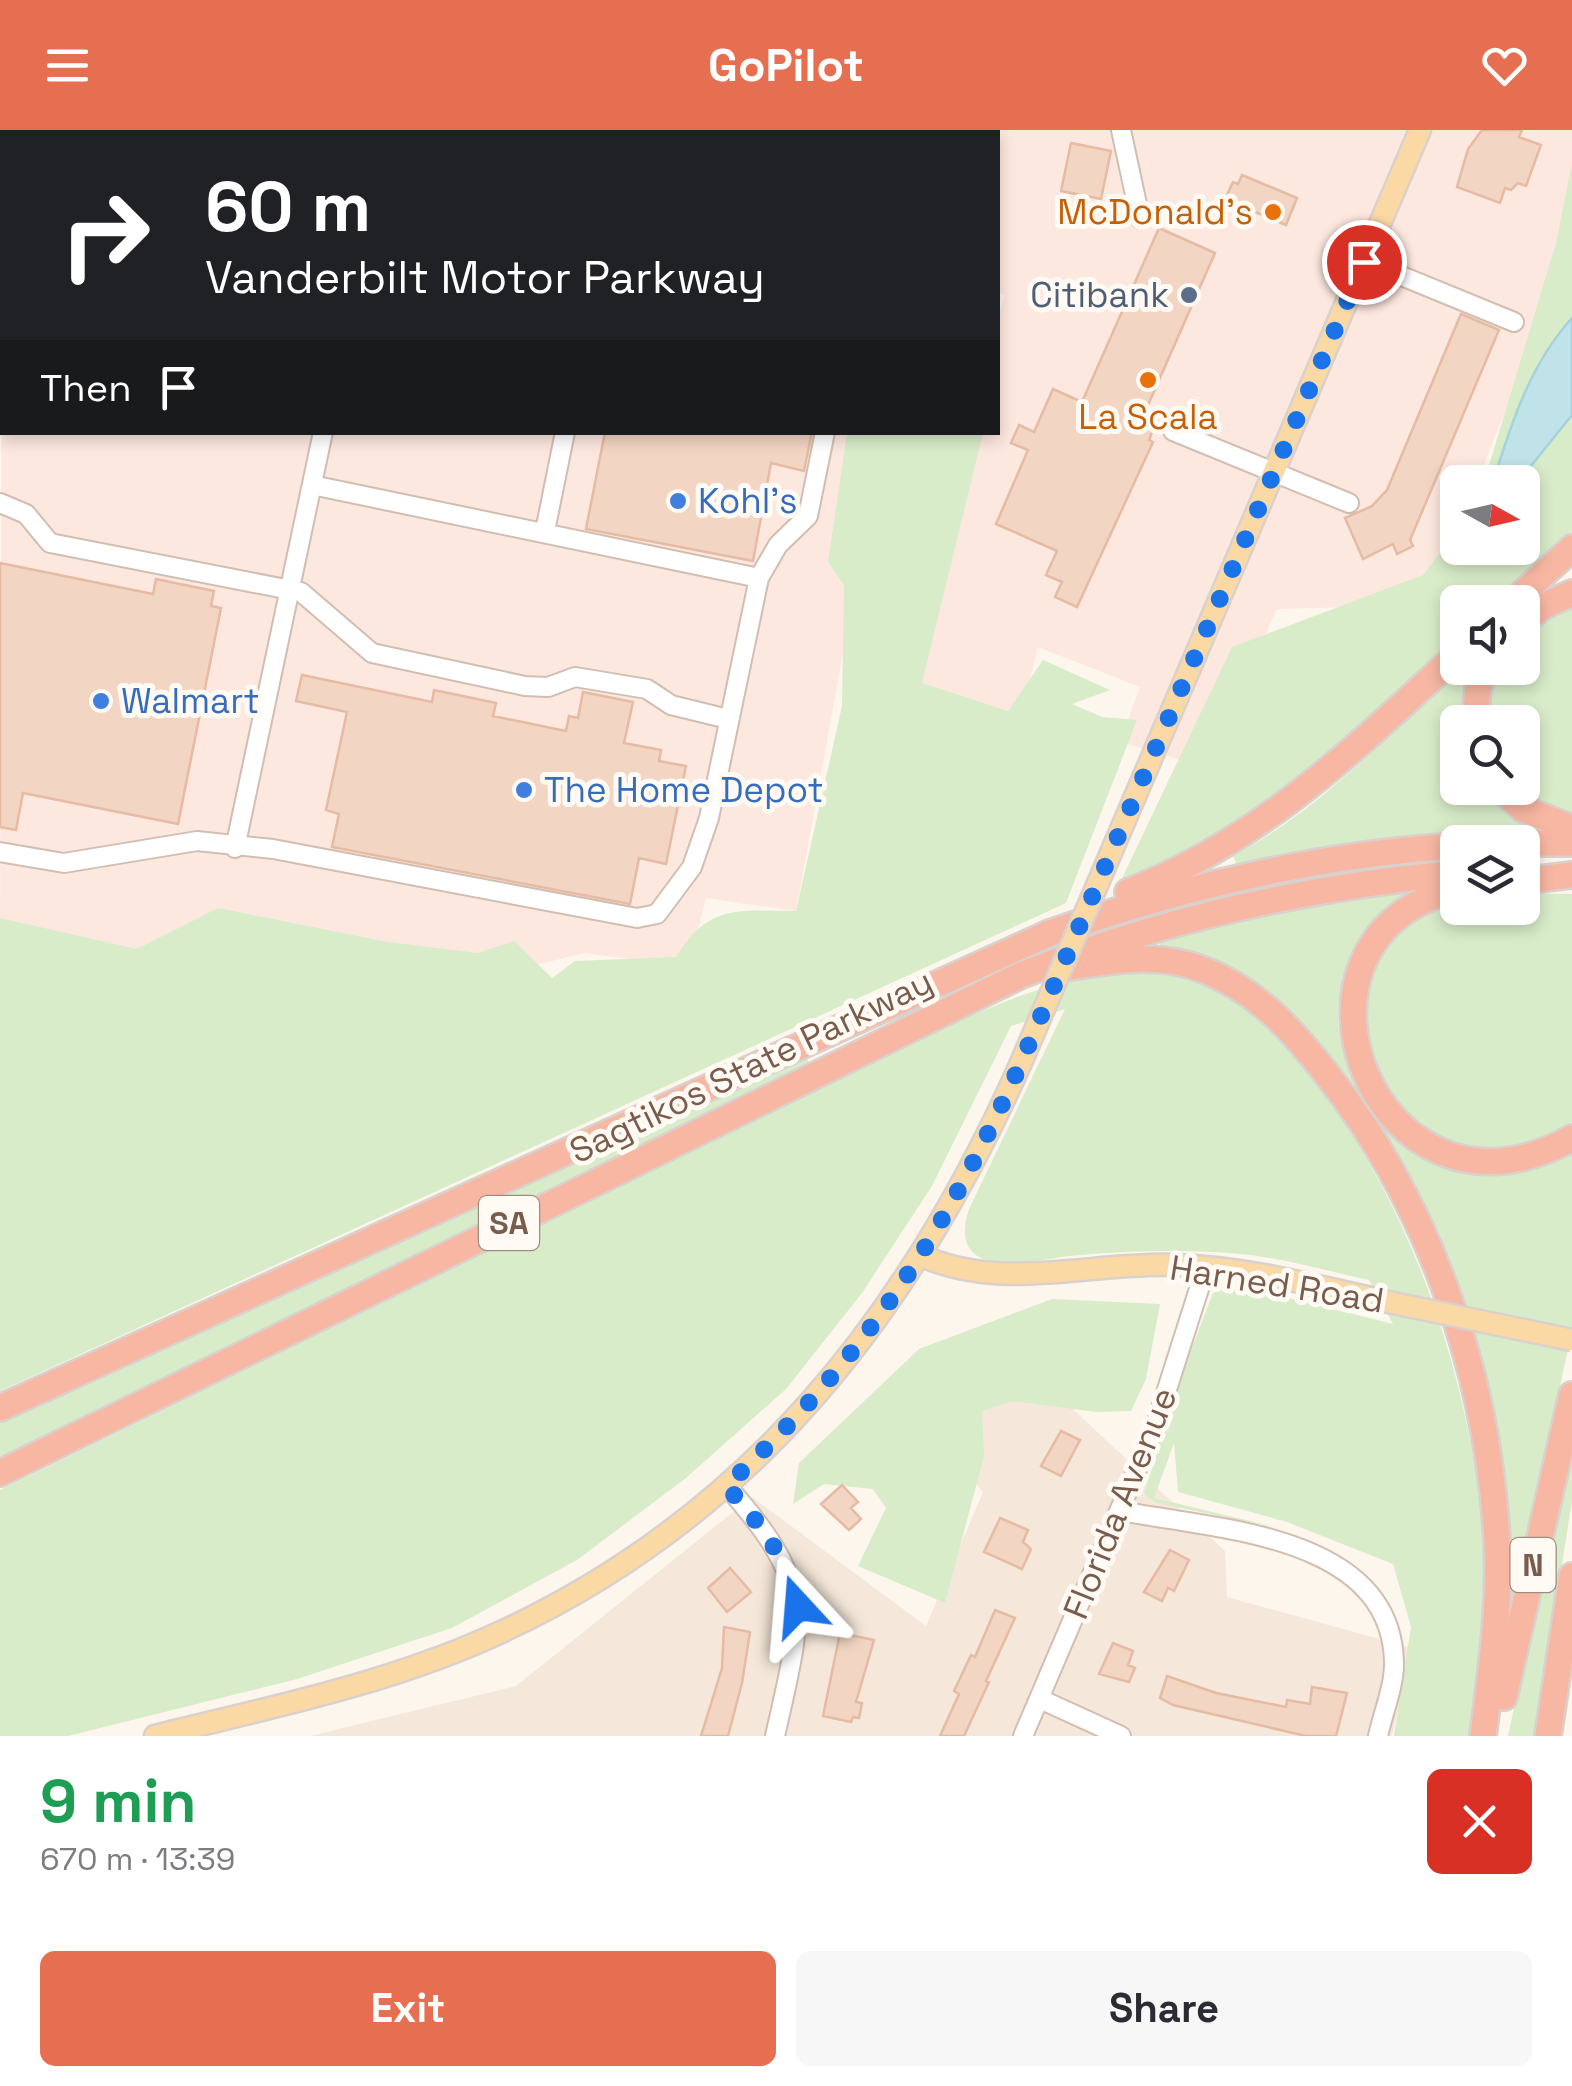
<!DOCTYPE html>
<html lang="en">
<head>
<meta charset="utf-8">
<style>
	:root { --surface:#fff; --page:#f7f7f7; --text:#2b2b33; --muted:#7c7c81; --accent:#e76f51 }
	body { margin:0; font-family:"Space Grotesk",sans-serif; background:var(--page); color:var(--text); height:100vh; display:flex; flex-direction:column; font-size:38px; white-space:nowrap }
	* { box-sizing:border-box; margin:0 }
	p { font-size:32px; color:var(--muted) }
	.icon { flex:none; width:55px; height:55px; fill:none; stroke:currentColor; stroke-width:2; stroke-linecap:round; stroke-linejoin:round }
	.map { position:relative; height:1606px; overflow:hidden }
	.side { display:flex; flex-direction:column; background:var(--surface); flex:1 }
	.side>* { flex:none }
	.banner { position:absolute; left:0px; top:0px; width:1000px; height:305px; box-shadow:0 5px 15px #0003; background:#202124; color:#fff; overflow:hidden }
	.needle { width:65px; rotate:98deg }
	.fabs { position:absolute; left:1440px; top:335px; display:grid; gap:20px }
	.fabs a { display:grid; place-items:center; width:100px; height:100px; border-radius:15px; background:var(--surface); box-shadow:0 5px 15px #0003; font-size:50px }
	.pin { position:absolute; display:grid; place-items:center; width:85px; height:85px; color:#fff; margin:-42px; border:5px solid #fff; border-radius:50%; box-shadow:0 2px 10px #0007 }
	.me { position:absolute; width:110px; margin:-55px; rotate:341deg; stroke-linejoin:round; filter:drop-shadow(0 0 8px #0008) }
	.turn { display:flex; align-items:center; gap:35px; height:210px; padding:0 40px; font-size:45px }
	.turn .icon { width:130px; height:130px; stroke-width:2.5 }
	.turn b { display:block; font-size:70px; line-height:85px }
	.then { display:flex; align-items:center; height:95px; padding:0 40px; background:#0003; gap:20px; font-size:38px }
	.round { display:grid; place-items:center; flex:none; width:105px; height:105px; border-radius:15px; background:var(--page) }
	.headline { display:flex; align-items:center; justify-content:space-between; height:170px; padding:0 40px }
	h1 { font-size:60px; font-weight:800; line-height:75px; color:#1e9e55 }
	.action { display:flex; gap:20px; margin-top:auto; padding:20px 40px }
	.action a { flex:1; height:115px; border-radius:15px; background:var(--accent); color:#fff; font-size:40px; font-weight:800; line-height:115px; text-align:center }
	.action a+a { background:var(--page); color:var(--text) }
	header { display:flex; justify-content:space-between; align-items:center; height:130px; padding:0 40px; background:var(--accent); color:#fff; font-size:45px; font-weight:800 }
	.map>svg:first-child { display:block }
	.residential { fill:#f5e8da }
	.commercial { fill:#fde8e0 }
	.green { fill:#d8ecc9 }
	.water { fill:#bfe3e8; stroke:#a5d3da; stroke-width:2.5 }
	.building { fill:#f3d5c3; stroke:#e6bba3; stroke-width:2.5 }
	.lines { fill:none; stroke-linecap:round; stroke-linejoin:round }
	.minor-casing { stroke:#d1beb0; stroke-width:22 }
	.major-casing { stroke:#dad1cd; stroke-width:25 }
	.highway-casing { stroke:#dad1cd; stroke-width:30 }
	.minor { stroke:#fff; stroke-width:18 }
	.major { stroke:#fbd9a5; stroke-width:20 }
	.highway { stroke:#f7b7a3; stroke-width:25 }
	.major-bridge-casing { stroke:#dad1cd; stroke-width:25; stroke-linecap:butt }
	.major-bridge { stroke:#fbd9a5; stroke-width:20 }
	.route { stroke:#1a73e8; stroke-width:18; stroke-dasharray:0 32.4 }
	.food-dot { fill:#e8710a; stroke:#fffaf3; stroke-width:4 }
	.service-dot { fill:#5c6f8a; stroke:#fffaf3; stroke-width:4 }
	.shop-dot { fill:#3f7fe0; stroke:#fffaf3; stroke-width:4 }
	.labels { text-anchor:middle; stroke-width:10; stroke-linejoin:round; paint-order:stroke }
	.shield { fill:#fffaf3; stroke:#a28b7f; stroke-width:2.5 }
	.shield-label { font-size:32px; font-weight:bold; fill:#7a5c4d }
	.food-label { font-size:35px; fill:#c56008; stroke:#fffaf3; text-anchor:end }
	.service-label { font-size:35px; fill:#4e5e75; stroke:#fffaf3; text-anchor:end }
	.shop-label { font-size:35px; fill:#366cbe; stroke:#fffaf3; text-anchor:start }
	.street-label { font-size:35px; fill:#7a5c4d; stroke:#fffaf3 }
</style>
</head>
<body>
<header><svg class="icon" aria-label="menu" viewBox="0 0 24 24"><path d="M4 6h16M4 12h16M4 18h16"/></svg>GoPilot<svg class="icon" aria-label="heart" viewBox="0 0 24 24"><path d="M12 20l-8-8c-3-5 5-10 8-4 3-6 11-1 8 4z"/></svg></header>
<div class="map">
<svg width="1572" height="1606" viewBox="0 0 1572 1606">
	<rect width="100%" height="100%" fill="#fdf6ec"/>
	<path class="residential" d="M1018 1228 1225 1421 1227 1467 1412 1518 1392 1606H310L516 1556 752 1367 926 1496 983 1362 943 1314Z"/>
	<path class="commercial" d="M726 0H1572V115L1477 352H1458L1457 401 1428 475 1277 479 1205 637 1120 612 1140 557 1038 517 1017 602 907 587 972 303 998 302V191L1004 165 998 163V2Z
		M2 42V302L883 303 796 781 706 768 688 837 585 823 477 849 172 844 0 814Z"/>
	<path class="green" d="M0 0H327L329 2H2L0 93Z
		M1572 33V188C1532 233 1510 295 1493 352H1484L1556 113Z
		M1572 285V403L1502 472H1458L1457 514 1275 678 1117 759 1232 517 1423 445 1457 399 1458 418H1522V352H1518Z
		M847 303H983L922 553 1008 581 1043 530 1110 560 1072 574 1102 587 1137 590 1066 773 0 1261V788L137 819 218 778 388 812 478 823 514 811 552 848 575 831 676 827C709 773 739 781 796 781L842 576 844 455 828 432Z
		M1567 475H1572V689L1539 678 1513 658H1522V592H1486L1495 543 1500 538H1522L1523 510Z
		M1458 538H1475L1463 573 1464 592H1458V658H1488L1538 701 1237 736 1233 726C1320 680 1389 605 1458 538Z
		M1405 761 1404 773C1375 786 1360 812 1350 842 1346 855 1337 872 1338 886 1338 908 1346 931 1355 952 1395 1043 1487 1061 1572 1022V1202L1512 1470 1505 1469 1440 1128 1297 894 1161 822 1160 812 1236 791Z
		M1523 763 1572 764V992C1516 1030 1432 1031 1386 972 1378 962 1377 941 1373 929 1370 914 1360 892 1361 877 1367 825 1411 784 1457 769L1458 778H1522Z
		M1137 839C1168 845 1204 851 1231 867 1273 890 1304 933 1330 971 1422 1103 1470 1257 1486 1417 1492 1480 1481 1544 1474 1606H1394L1411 1497 1393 1434 1287 1392 1178 1362 1174 1313 1154 1368 1279 1398 1156 1373 1144 1364 1181 1246 1213 1163 1237 1155 1393 1194 1369 1150C1327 1141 1283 1128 1240 1124 1185 1119 1126 1121 1070 1126 1042 1129 1006 1141 979 1127 960 1116 964 1096 969 1079L1065 879 1011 896 932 1056 862 1163 786 1259 686 1348 577 1430 452 1498 297 1549 68 1606H0V1360C270 1230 536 1090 808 964 912 916 1022 848 1137 839Z
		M804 924 811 935 260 1202 0 1334V1291Z
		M1052 1169 1160 1174 1146 1249 1131 1281 1096 1282 1012 1271 982 1281 984 1326 945 1473 858 1436 886 1378 873 1359 824 1354 793 1374 799 1333 919 1219Z
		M1572 1308V1371L1535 1606H1508Z"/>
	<path class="water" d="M1572 188V285L1518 352H1493C1511 294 1530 234 1572 188Z"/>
	<path class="building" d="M1482 0H1522L1519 7 1541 15 1526 56 1518 53 1511 60 1505 58 1500 73 1457 57 1468 19Z
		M1071 13 1111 21 1101 69 1061 61Z
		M1242 45 1297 68 1286 95 1225 69 1233 52 1238 54Z
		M1159 98 1215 123 1141 291 1154 297 1149 310 1153 312 1077 477 1055 467 1062 452 1046 445 1057 421 996 394 1028 320 1011 313 1019 295 1034 302 1053 259 1082 272Z
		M1461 184 1499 200 1410 410 1413 416 1397 424 1393 414 1363 429 1345 388 1372 376 1387 360Z
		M605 302H812L804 341 771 333 753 431 586 399Z
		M0 433 153 464 156 449 214 461 211 476 221 478 178 694 23 663 16 700 0 697Z
		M302 545 432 572 434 560 496 573 493 586 566 601 569 586 578 588 583 562 633 572 624 613 661 620 659 631 686 636 666 734 639 728 630 774 332 717 339 684 326 680 347 582 296 571Z
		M1061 1301 1080 1310 1061 1346 1041 1336Z
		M842 1355 858 1372 851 1378 861 1389 849 1400 821 1374Z
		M1000 1388 1028 1400 1023 1412 1031 1419 1022 1439 984 1422Z
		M1170 1420 1189 1430 1174 1461 1168 1458 1162 1471 1144 1462Z
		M730 1438 751 1462 727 1482 708 1458Z
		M995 1480 1015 1488 986 1551 989 1552 964 1606H940L959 1564 954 1561 971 1525 975 1527Z
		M724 1497 750 1502 742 1553 728 1606H701L722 1538Z
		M840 1503 874 1510 856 1572 862 1573 859 1588 853 1587 851 1592 823 1586Z
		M1113 1513 1133 1521 1128 1535 1135 1538 1129 1552 1099 1544Z
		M1167 1546 1216 1563 1286 1577 1287 1570 1310 1574 1312 1557 1347 1563 1336 1606H1306L1173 1575 1160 1568Z"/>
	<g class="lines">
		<g class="minor-casing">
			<path id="minor" d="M1121 0 1140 88
				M386 2 387 0
				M894 2 897 0
				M1365 131 1514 192
				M0 164 2 165
				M1173 301 1349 373
				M312 355 759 448 778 415 808 386 825 302
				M0 373 26 384 50 413 301 462 372 523 525 556 548 557 575 547 647 559 671 575 728 589
				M545 401 565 302
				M235 718 323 302
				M0 722 64 733 197 711 273 719 637 788 657 784 692 737 709 688 759 448
				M726 1355C816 1457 803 1481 775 1606
				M1121 1381C1214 1399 1390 1404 1394 1531 1395 1554 1383 1583 1378 1606
				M1040 1569 1121 1606
				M1023 1606 1155 1297 1206 1137"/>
		</g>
		<g class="major-casing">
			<path id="major" d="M635 0 651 2
				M850 2 852 0
				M1125 690 1420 0
				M922 1126C1003 1162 1089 1132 1174 1135 1247 1137 1321 1157 1393 1173
				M155 1606C267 1578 382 1555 488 1508 748 1392 907 1188 1020 935"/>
		</g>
		<g class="highway-casing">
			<path id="highway" d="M1513 472 1572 418
				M1522 493 1543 476 1572 463
				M1475 592 1478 558 1486 538
				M1500 658 1523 679 1572 698
				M1522 713H1572
				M1522 751 1572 745
				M1458 759C1257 804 1373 1119 1572 1008
				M1128 762C1263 709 1353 620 1458 524
				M1070 837C1117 830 1159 822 1204 840 1258 861 1294 902 1329 947 1428 1074 1484 1234 1496 1395 1502 1466 1492 1535 1483 1606
				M0 1278 1050 803C1182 757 1317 724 1458 716
				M0 1343 1021 845C1162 789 1306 757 1458 743
				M1504 1567 1572 1265
				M1548 1606 1572 1446"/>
		</g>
		<use href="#minor" class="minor"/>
		<use href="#major" class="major"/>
		<use href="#highway" class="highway"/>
		<g class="major-bridge-casing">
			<path id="major-bridge" d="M1020 935 1125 690
				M1393 1173 1572 1210"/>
		</g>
		<use href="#major-bridge" class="major-bridge"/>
	</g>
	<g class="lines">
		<path class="route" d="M798 1476C787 1427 759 1392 726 1356 864 1229 944 1105 1020 935L1364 132"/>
	</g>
	<g class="food-dot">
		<circle cx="1273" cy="82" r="10"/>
		<circle cx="1148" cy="250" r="10"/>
	</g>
	<circle class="service-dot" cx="1189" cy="165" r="10"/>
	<g class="shop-dot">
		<circle cx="678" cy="371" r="10"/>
		<circle cx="101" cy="571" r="10"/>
		<circle cx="524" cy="660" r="10"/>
	</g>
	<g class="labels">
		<g class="shield">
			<rect x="479" y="1066" width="60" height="54" rx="8"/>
			<rect x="1510.5" y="1408" width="45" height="54" rx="8"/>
		</g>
		<g class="shield-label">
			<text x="509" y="1104">SA</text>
			<text x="1533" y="1446">N</text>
		</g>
		<g class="food-label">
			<text x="1253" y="94">McDonald's</text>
			<text x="1148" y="299" text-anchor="middle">La Scala</text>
		</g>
		<g class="service-label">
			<text x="1169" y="177">Citibank</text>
		</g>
		<g class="shop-label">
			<text x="698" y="383">Kohl's</text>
			<text x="121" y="583">Walmart</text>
			<text x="544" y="672">The Home Depot</text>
		</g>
		<g class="street-label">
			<text transform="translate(751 936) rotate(-26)" y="12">Sagtikos State Parkway</text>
			<text transform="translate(1277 1154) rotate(9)" y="12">Harned Road</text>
			<text transform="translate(1120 1373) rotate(-68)" y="12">Florida Avenue</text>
		</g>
	</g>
</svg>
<div class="fabs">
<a><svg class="needle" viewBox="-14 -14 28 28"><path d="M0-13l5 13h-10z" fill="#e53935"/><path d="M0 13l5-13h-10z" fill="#7c7c81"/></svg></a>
<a><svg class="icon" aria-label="sound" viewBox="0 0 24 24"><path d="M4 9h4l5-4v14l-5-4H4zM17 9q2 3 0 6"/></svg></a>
<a><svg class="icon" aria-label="search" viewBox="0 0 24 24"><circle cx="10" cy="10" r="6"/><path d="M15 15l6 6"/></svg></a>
<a><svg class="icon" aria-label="layers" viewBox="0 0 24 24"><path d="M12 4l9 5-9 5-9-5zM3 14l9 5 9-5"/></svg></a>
</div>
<div class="pin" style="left:1364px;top:132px;background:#d93025"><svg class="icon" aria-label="arrive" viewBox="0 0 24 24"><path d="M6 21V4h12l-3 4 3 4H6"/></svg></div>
<svg class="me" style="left:798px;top:1476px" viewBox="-20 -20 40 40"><path d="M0-17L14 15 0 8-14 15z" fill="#1a73e8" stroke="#fff" stroke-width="4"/></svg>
<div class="banner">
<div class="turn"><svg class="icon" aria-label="right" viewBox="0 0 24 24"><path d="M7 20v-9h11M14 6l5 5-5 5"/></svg><div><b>60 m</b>Vanderbilt Motor Parkway</div></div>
<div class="then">Then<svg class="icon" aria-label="arrive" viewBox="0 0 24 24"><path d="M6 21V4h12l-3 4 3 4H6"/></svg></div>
</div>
</div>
<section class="side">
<div class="headline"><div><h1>9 min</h1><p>670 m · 13:39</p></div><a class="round" style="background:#d93025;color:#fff"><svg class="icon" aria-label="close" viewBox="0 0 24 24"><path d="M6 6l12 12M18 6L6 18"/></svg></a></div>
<div class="action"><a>Exit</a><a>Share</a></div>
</section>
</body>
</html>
